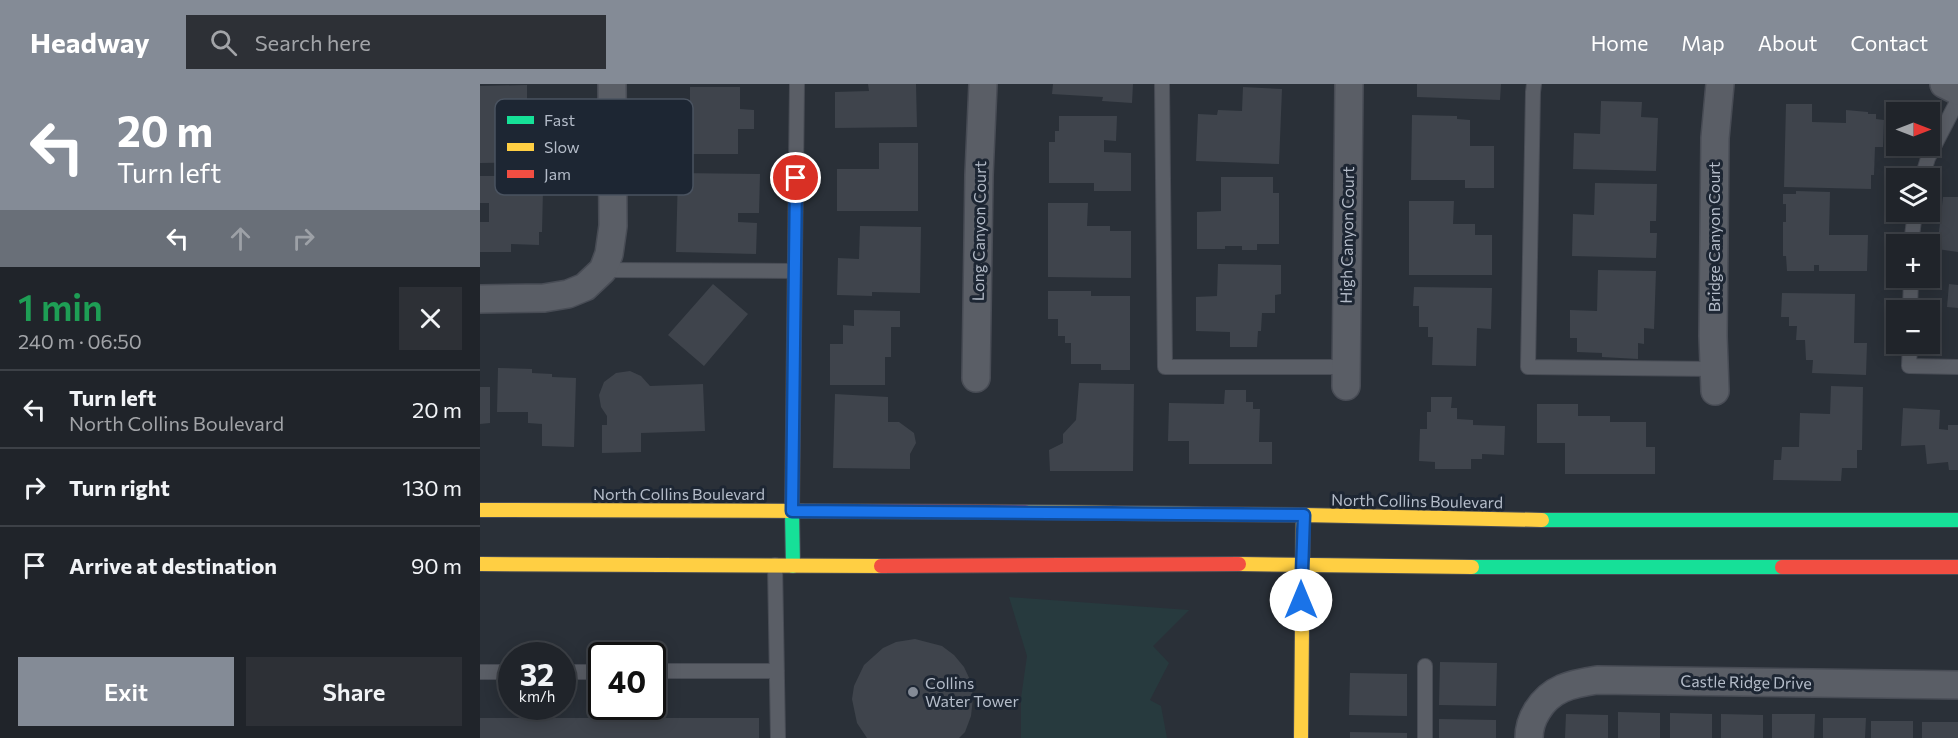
<!DOCTYPE html>
<html lang="en">
<head>
<meta charset="utf-8">
<style>
	:root { --surface:#20242a; --page:#2d3036; --text:#f1f3f6; --muted:#a2a4a8; --line:#3d4147; --accent:#848b96 }
	body { margin:0; font-family:Commissioner,sans-serif; background:var(--page); color:var(--text); height:100vh; display:flex; flex-direction:column; font-size:22px; white-space:nowrap }
	* { box-sizing:border-box; margin:0 }
	p { font-size:20px; color:var(--muted) }
	.icon { flex:none; width:33px; height:33px; fill:none; stroke:currentColor; stroke-width:2; stroke-linecap:round; stroke-linejoin:round }
	.map { position:relative; flex:1; overflow:hidden }
	.sheet { display:flex; flex-direction:column; background:var(--surface); width:480px }
	.sheet>* { flex:none }
	.hud { background:#848b96; color:#fff; overflow:hidden }
	.needle { width:39px; rotate:90deg }
	.controls { position:absolute; left:1406px; top:18px; display:grid; gap:12px }
	.controls a { display:grid; place-items:center; width:54px; height:54px; border-radius:0px; background:var(--surface); box-shadow:0 3px 15px #0003,0 0 0 2px var(--line); font-size:30px }
	.speed { position:absolute; left:18px; top:558px; display:flex; gap:12px; font-size:30px; font-weight:700; text-align:center }
	.speed>* { display:grid; place-content:center; width:78px; height:78px; border-radius:50%; background:var(--surface); box-shadow:0 3px 15px #0003,0 0 0 2px var(--line); line-height:1 }
	.speed small { font-size:15px; font-weight:400 }
	.speed .limit { border:3px solid #111; border-radius:9px; background:#fff; color:#111 }
	.pin { position:absolute; display:grid; place-items:center; width:51px; height:51px; color:#fff; margin:-26px; border:3px solid #fff; border-radius:50%; box-shadow:0 2px 6px #0007 }
	.me { position:absolute; width:66px; margin:-33px; rotate:0deg; stroke-linejoin:round; filter:drop-shadow(0 0 4px #0008) }
	.turn { display:flex; align-items:center; gap:21px; height:126px; padding:0 18px; font-size:27px }
	.turn .icon { width:78px; height:78px; stroke-width:2.5 }
	.turn b { display:block; font-size:42px; line-height:51px }
	.lanes { display:flex; align-items:center; height:57px; padding:0 18px; background:#0003; justify-content:center; gap:30px; direction:ltr }
	.lanes .off { opacity:.35 }
	.round { display:grid; place-items:center; flex:none; width:63px; height:63px; border-radius:0px; background:var(--page) }
	.head { display:flex; align-items:center; justify-content:space-between; height:102px; padding:0 18px }
	h1 { font-size:36px; font-weight:600; line-height:45px; color:#1e9e55 }
	.action { display:flex; gap:12px; margin-top:auto; padding:12px 18px }
	.action a { flex:1; height:69px; border-radius:0px; background:var(--accent); color:#fff; font-size:24px; font-weight:600; line-height:69px; text-align:center }
	.action a+a { background:var(--page); color:var(--text) }
	ul { padding:0; list-style:none }
	li { display:flex; align-items:center; gap:18px; height:78px; padding:0 18px; border-top:2px solid var(--line) }
	li div { flex:1 }
	li b { display:block; font-size:22px }
	li em { font-style:normal }
	header { display:flex; align-items:center; gap:36px; box-sizing:border-box; height:84px; padding:0 30px; background:var(--accent); color:#fff }
	header strong { font-size:28px }
	nav { display:flex; gap:33px; margin-inline-start:auto; font-size:21px }
	.search { width:420px; height:54px; background:var(--page); display:flex; align-items:center; gap:15px; box-sizing:border-box; padding:0 21px; border-radius:0px; color:var(--muted); font-size:22px }
	main { display:flex; flex:1; min-height:0 }
	.map>svg:first-child { display:block }
	.green { fill:#273a3e }
	.building { fill:#3f444c }
	.lines { fill:none; stroke-linecap:round; stroke-linejoin:round }
	.lane-casing { stroke:#484c55; stroke-width:16 }
	.street-casing { stroke:#484c55; stroke-width:30 }
	.fast-casing { stroke:#484c55; stroke-width:16 }
	.slow-casing { stroke:#484c55; stroke-width:16 }
	.jam-casing { stroke:#484c55; stroke-width:16 }
	.lane { stroke:#5a5e66; stroke-width:14 }
	.street { stroke:#5a5e66; stroke-width:27 }
	.fast { stroke:#16e098; stroke-width:14 }
	.slow { stroke:#ffcf43; stroke-width:14 }
	.jam { stroke:#f24e42; stroke-width:14 }
	.route-casing { stroke:#114b97; stroke-width:15 }
	.route { stroke:#1a73e8; stroke-width:10 }
	.poi-dot { fill:#848b96; stroke:#1d2633; stroke-width:2 }
	.labels { text-anchor:middle; stroke-width:6; stroke-linejoin:round; paint-order:stroke }
	.street-label { font-size:16px; fill:#b4bcc9; stroke:#1d2633 }
	.poi-label { font-size:16px; fill:#b4bcc9; stroke:#1d2633; text-anchor:start }
	.key { fill:#1d2633; stroke:#4a5360; stroke-width:1.5 }
	.key-label { font-size:16px; fill:#b4bcc9 }
</style>
</head>
<body>
<header>
<strong>Headway</strong>
<div class="search"><svg class="icon" aria-label="search" viewBox="0 0 24 24"><circle cx="10" cy="10" r="6"/><path d="M15 15l6 6"/></svg>Search here</div>
<nav><a>Home</a><a>Map</a><a>About</a><a>Contact</a></nav>
</header>
<main>
<section class="sheet">
<div class="hud">
<div class="turn"><svg class="icon" aria-label="left" viewBox="0 0 24 24"><path d="M17 20v-9H6M10 6l-5 5 5 5"/></svg><div><b>20 m</b>Turn left</div></div>
<div class="lanes"><svg class="icon" aria-label="left" viewBox="0 0 24 24"><path d="M17 20v-9H6M10 6l-5 5 5 5"/></svg><svg class="icon off" aria-label="ahead" viewBox="0 0 24 24"><path d="M12 20V5M6 11l6-6 6 6"/></svg><svg class="icon off" aria-label="right" viewBox="0 0 24 24"><path d="M7 20v-9h11M14 6l5 5-5 5"/></svg></div>
</div>
<div class="head"><div><h1>1 min</h1><p>240 m · 06:50</p></div><a class="round"><svg class="icon" aria-label="close" viewBox="0 0 24 24"><path d="M6 6l12 12M18 6L6 18"/></svg></a></div>
<ul>
<li><svg class="icon" aria-label="left" viewBox="0 0 24 24"><path d="M17 20v-9H6M10 6l-5 5 5 5"/></svg><div><b>Turn left</b><p>North Collins Boulevard</p></div><em>20 m</em></li>
<li><svg class="icon" aria-label="right" viewBox="0 0 24 24"><path d="M7 20v-9h11M14 6l5 5-5 5"/></svg><div><b>Turn right</b></div><em>130 m</em></li>
<li><svg class="icon" aria-label="arrive" viewBox="0 0 24 24"><path d="M6 21V4h12l-3 4 3 4H6"/></svg><div><b>Arrive at destination</b></div><em>90 m</em></li>
</ul>
<div class="action"><a>Exit</a><a>Share</a></div>
</section>
<div class="map">
<svg width="1478" height="654" viewBox="0 0 1478 654">
	<rect width="100%" height="100%" fill="#2a3038"/>
	<path class="green" d="M529 513 709 526 673 562 689 579 670 616 681 622 687 654H541V614L547 572Z"/>
	<path class="building" d="M388 0H436L437 43 355 44V8L389 7Z
		M573 0H653L652 19 622 17 623 13 572 10Z
		M937 0H1021L1020 16 937 13Z
		M47 1V22H67L68 78 0 79V2Z
		M210 3H260V25L274 26V45H258V70H210Z
		M763 3 802 5 799 80 716 77 718 30 737 31 738 26 762 27Z
		M1121 17 1162 18 1161 33 1178 34 1176 87 1093 85 1094 49 1120 50Z
		M1306 20H1332V38L1366 39V26L1388 28V30H1396V35L1404 36 1403 63H1395L1394 91H1391V105L1304 103Z
		M932 31 977 32V35L990 36V62H1014V104H985V96H931Z
		M579 32H637L636 57 624 56V68L651 69V107H614V99H569V58H575V47H579Z
		M399 59H438V127H357V85H399Z
		M198 89 280 90 279 129H258V138L277 139 276 170 196 168Z
		M0 92H58V106H63L62 148H59V161L31 160V168H0V138H9V119H0Z
		M741 93H793V109H799V160H777V166H762V162H745V165H717V128L741 127Z
		M1115 99 1177 100 1176 137H1170V149H1177L1176 174 1092 172 1093 130 1114 131Z
		M1316 107 1350 108 1349 151H1388L1387 187H1339V181H1334V187H1307L1306 172H1303V138H1306V120H1303V110H1316Z
		M1463 113H1478V168L1457 165Z
		M929 117H974L973 140H995V151H1012V191H929Z
		M568 119H608L607 142H630V147H651V194L568 193Z
		M380 142 441 143 440 209 392 208V212L357 211 358 174 379 175Z
		M738 180 801 181V210L795 211V229H782L781 247H778L777 263H750V248L716 247V213L737 212Z
		M1118 186 1176 187 1174 245 1164 244V260L1158 259V275L1122 273V269L1097 268V254H1090V226L1117 227Z
		M233 200 268 230 224 282 188 251Z
		M1469 200 1478 201V224L1467 223Z
		M934 203 1012 204 1011 245 997 244 996 282 952 281 953 253H948V243H939V222H933Z
		M568 207H611V212H650V286H621V280H591V259H585V252H578V235H568Z
		M1302 209 1375 210 1374 259H1387L1386 291 1332 289 1333 276H1326L1325 256H1316L1317 242H1309V233H1301Z
		M374 226 420 227V243H411V273H405V301H350V260H363V241L374 242Z
		M18 284 52 285V289L72 290V293L96 294 94 363 62 362V340L48 339V328H17Z
		M150 287 161 292 170 302 223 300 225 347 161 349V368L122 369V341H127V332L121 323 119 311 124 298 136 289Z
		M599 299 654 300 653 387H570L569 366 583 359V350L596 336Z
		M1351 302 1383 303 1382 366H1377V384H1362L1361 397 1293 396 1294 376H1301L1302 363H1319L1320 329 1350 330Z
		M0 303H10V339L0 340Z
		M745 306H766V318H773V325H780L779 358H792V380H709V357H688L689 319 744 320Z
		M355 310 408 313V338H419L434 349 436 359 430 370V385L353 384Z
		M951 313H972L971 324H977V335L993 336V341L1025 342 1024 371 1002 370V375H991V385H955V378L939 377 940 345H947V328H951Z
		M1057 320H1098V332H1130V338H1166V363H1175V390H1085V359H1057Z
		M1423 324 1460 326 1459 345 1468 346V341H1478V386H1469L1468 378 1447 380 1445 361 1421 362Z
		M435 555 462 562 474 571 484 583 491 598 493 614 491 632 485 648 479 654H387L377 639 372 615 374 602 384 581 403 564 416 558Z
		M960 578 1017 579 1016 622 959 621Z
		M870 589 927 590V632L869 631Z
		M1138 628 1180 629V654H1138Z
		M1190 629 1232 630V654H1190Z
		M1086 630 1128 631V654H1085Z
		M1241 630 1283 631V654H1241Z
		M1292 630H1335L1334 654H1292Z
		M0 634H279V654H0Z
		M1343 634H1386L1385 654H1343Z
		M959 635 1016 636V654H959Z
		M1391 637H1433V654H1391Z
		M1442 638H1478V654H1442Z
		M870 648 927 649V654H870Z"/>
	<g class="lines">
		<g class="lane-casing">
			<path id="lane" d="M682 0 685 283H866
				M1054 0 1053 8 1048 283 1234 285
				M1442 94 1448 74 1478 16
				M1431 160 1435 128
				M123 186 315 187
				M1430 226 1431 194
				M1430 260 1429 282 1478 283
				M312 427 317 0
				M295 481 298 654
				M172 587H297
				M0 588H32
				M82 588H122
				M945 654V582"/>
		</g>
		<g class="street-casing">
			<path id="street" d="M1464 0 1478 7
				M0 215 64 214 88 210 105 203 123 186 129 170 133 142 132 0
				M496 294 499 91 503 0
				M866 302 869 0
				M1235 307 1233 252 1235 54 1240 0
				M1049 654C1049 644 1052 635 1057 627 1071 604 1091 600 1117 596L1478 601"/>
		</g>
		<g class="fast-casing">
			<path id="fast" d="M312 427 313 482
				M1062 436H1478
				M992 483H1302"/>
		</g>
		<g class="slow-casing">
			<path id="slow" d="M0 426 329 427
				M545 428 823 431 1062 436
				M0 480 401 482
				M759 480 992 483
				M821 654 823 431"/>
		</g>
		<g class="jam-casing">
			<path id="jam" d="M329 427 545 428
				M401 482 759 480
				M1302 483H1478"/>
		</g>
		<use href="#lane" class="lane"/>
		<use href="#street" class="street"/>
		<use href="#fast" class="fast"/>
		<use href="#slow" class="slow"/>
		<use href="#jam" class="jam"/>
	</g>
	<g class="lines">
		<g class="route-casing">
			<path id="route" d="M316 94 312 427 824 431 821 516"/>
		</g>
		<use href="#route" class="route"/>
	</g>
	<circle class="poi-dot" cx="433" cy="608" r="6"/>
	<g class="labels">
		<g class="street-label">
			<text transform="translate(499 147) rotate(-89)" y="6">Long Canyon Court</text>
			<text transform="translate(867 151) rotate(-89)" y="6">High Canyon Court</text>
			<text transform="translate(1234 153) rotate(-90)" y="6">Bridge Canyon Court</text>
			<text x="199" y="416">North Collins Boulevard</text>
			<text transform="translate(937 417) rotate(1)" y="6">North Collins Boulevard</text>
			<text transform="translate(1266 598) rotate(1)" y="6">Castle Ridge Drive</text>
		</g>
		<g class="poi-label">
			<text x="445" y="605">Collins<tspan x="445" dy="18">Water Tower</tspan></text>
		</g>
	</g>
	<rect x="15" y="15" width="198" height="96" rx="9" class="key"/>
	<rect x="27" y="32" width="27" height="8" fill="#16e098"/>
	<rect x="27" y="59" width="27" height="8" fill="#ffcf43"/>
	<rect x="27" y="86" width="27" height="8" fill="#f24e42"/>
	<g class="key-label">
		<text x="64" y="42">Fast</text>
		<text x="64" y="69">Slow</text>
		<text x="64" y="96">Jam</text>
	</g>
</svg>
<div class="controls">
<a><svg class="needle" viewBox="-14 -14 28 28"><path d="M0-13l5 13h-10z" fill="#e53935"/><path d="M0 13l5-13h-10z" fill="#a2a4a8"/></svg></a>
<a><svg class="icon" aria-label="layers" viewBox="0 0 24 24"><path d="M12 4l9 5-9 5-9-5zM3 14l9 5 9-5"/></svg></a>
<a>+</a>
<a>−</a>
</div>
<div class="speed"><div>32<small>km/h</small></div><div class="limit">40</div></div>
<div class="pin" style="left:316px;top:94px;background:#d93025"><svg class="icon" aria-label="arrive" viewBox="0 0 24 24"><path d="M6 21V4h12l-3 4 3 4H6"/></svg></div>
<svg class="me" style="left:821px;top:516px" viewBox="-20 -20 40 40"><circle r="19" fill="#fff"/><path d="M0-13L10 11 0 6-10 11z" fill="#1a73e8"/></svg>
</div>
</main>
</body>
</html>
